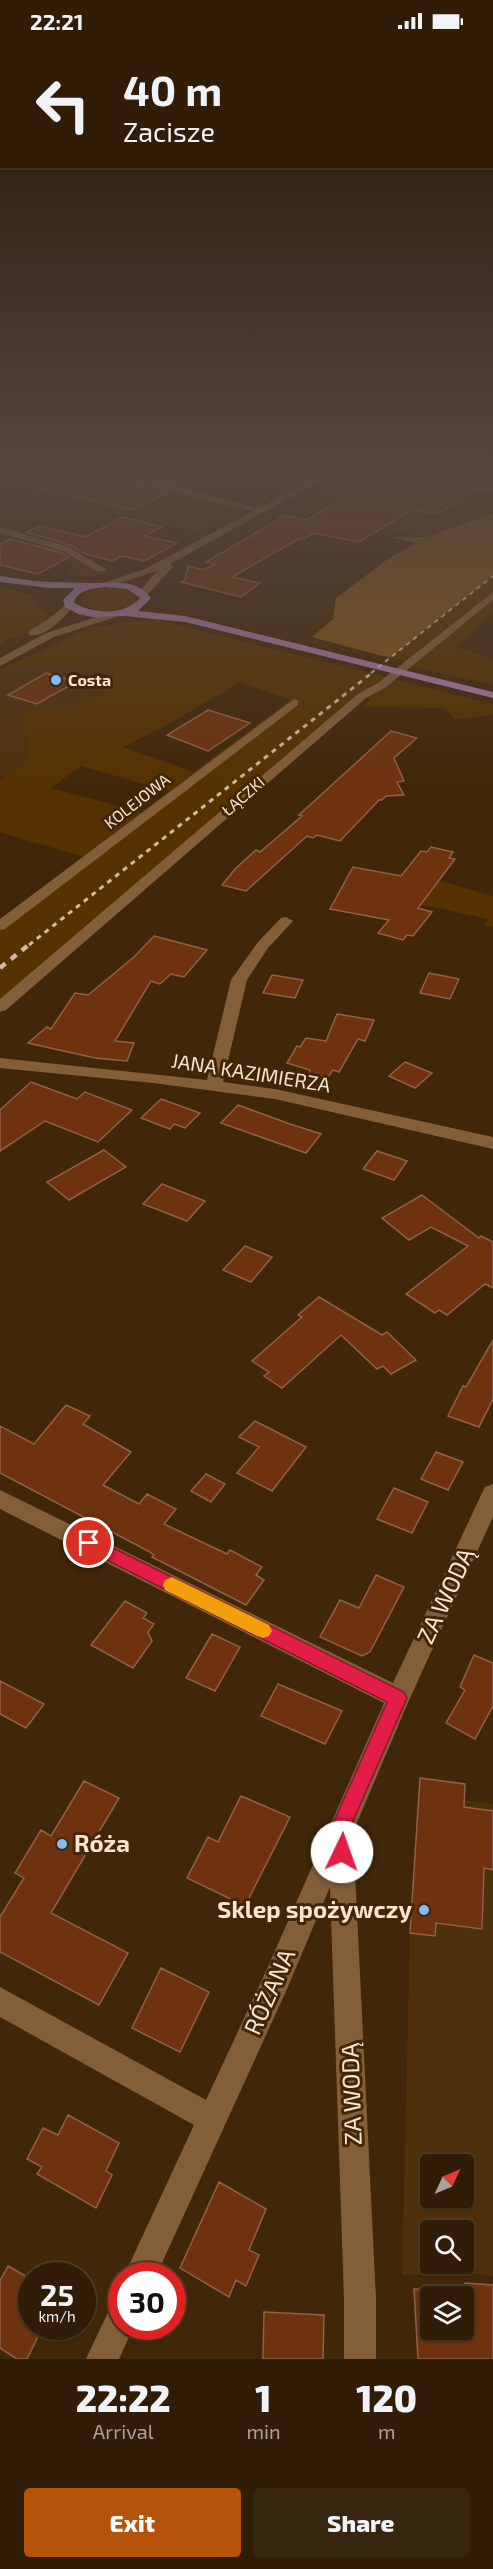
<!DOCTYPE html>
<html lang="en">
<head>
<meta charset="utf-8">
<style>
	:root { --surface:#311d07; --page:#392611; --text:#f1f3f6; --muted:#a8a29b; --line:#4c3b28; --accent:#b45309 }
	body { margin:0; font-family:"Exo 2",sans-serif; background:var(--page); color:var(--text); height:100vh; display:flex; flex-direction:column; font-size:22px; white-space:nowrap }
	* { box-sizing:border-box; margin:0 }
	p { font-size:20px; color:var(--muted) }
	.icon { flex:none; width:33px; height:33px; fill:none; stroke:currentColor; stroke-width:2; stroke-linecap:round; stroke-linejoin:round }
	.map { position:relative; height:2317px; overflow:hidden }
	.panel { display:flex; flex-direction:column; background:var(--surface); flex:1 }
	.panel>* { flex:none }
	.guide { position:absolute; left:0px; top:0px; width:494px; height:126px; box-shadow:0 2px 4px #0004,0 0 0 2px var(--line); background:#311d07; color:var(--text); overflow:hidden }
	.needle { width:39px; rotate:46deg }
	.fabs { position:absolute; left:420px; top:2112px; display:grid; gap:12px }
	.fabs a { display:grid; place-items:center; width:54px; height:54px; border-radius:6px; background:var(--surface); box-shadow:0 2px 4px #0004,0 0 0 2px var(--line); font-size:30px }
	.speed { position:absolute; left:18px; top:2220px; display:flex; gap:12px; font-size:30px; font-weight:700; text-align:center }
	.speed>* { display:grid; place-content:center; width:78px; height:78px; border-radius:50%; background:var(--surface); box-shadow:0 2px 4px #0004,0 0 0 2px var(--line); line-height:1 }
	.speed small { font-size:15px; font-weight:400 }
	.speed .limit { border:9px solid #d22; background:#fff; color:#111 }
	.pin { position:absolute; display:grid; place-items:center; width:51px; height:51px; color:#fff; margin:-26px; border:3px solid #fff; border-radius:50%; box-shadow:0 2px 6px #0007 }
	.me { position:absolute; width:66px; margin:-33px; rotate:3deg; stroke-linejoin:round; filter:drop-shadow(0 0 4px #0008) }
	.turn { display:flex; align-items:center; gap:21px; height:126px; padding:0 24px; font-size:27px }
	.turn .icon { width:78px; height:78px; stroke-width:2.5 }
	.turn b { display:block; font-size:42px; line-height:51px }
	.eta { display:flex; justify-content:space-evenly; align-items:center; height:102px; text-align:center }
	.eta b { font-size:36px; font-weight:800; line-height:42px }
	.action { display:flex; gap:12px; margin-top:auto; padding:12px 24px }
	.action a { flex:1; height:69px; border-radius:6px; background:var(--accent); color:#fff; font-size:24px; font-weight:800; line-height:69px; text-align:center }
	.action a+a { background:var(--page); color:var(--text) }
	.status { display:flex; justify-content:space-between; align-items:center; height:42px; padding:0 30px; background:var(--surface); direction:ltr }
	.status svg { height:16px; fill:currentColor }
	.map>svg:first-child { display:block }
	.built { fill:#4e300c; fill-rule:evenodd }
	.green { fill:#563200; fill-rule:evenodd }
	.forest { fill:#845418 }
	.building { fill:#6e320f; stroke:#906049; stroke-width:1.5; fill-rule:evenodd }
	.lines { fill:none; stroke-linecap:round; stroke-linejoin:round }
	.street { fill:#835f39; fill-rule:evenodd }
	.secondary { fill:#835f39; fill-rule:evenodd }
	.primary { fill:#a77aa6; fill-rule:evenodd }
	.rail-far2 { stroke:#d0baa3; stroke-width:2; stroke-dasharray:4.5 4.5; stroke-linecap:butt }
	.rail-far1 { stroke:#d0baa3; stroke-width:3; stroke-dasharray:5 5; stroke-linecap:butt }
	.rail { stroke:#d0baa3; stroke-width:4.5; stroke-dasharray:7 7; stroke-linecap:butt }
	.route { fill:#e11d48; stroke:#92132f; stroke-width:1.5 }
	.slow { fill:#f59e0b }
	.poi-dot { fill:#7cbef9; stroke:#412709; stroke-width:2 }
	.labels { text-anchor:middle; stroke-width:6; stroke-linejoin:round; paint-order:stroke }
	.far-poi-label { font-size:16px; font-weight:bold; fill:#f8e3ce; stroke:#412709; text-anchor:start }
	.far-street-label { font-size:16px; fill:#f8e3ce; stroke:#412709 }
	.street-label { font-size:20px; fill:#f8e3ce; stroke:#412709 }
	.near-street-label { font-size:24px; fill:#f8e3ce; stroke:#412709 }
	.near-poi-label { font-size:24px; font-weight:bold; fill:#f8e3ce; stroke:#412709; text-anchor:start }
</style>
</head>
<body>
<div class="status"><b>22:21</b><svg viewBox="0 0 49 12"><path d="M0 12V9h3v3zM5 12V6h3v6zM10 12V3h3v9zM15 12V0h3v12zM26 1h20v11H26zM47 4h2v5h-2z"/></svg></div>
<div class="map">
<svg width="493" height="2317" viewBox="0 0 493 2317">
	<rect width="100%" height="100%" fill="#412709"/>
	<path class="built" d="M204 422H221L273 432 291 422H325L307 432 303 438 283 449 188 430Z
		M369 422H493V471L427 495 284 469Z
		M62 425 249 467 202 491 10 448Z
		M36 621 116 629 100 651 76 665 21 670 29 720 11 734 0 736V629L6 625H28Z
		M420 1736 465 1742 464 1758 493 1762V2234L477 2232 402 2233 410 1891ZM430 2122H464V2156H430ZM430 2188H464V2222H430Z"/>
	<path class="green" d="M0 422H107L87 431 62 426 0 452Z
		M188 430 271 449 276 452 262 460 249 462 266 452 205 437H193L172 447 165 443Z
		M40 503C66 503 82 531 107 529L110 532 80 535 65 532 71 528 74 522 47 508 48 506 33 505Z
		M493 534V571L456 604 493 618V643L406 623 409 620 390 616Z
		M0 545 31 553 49 574 57 575 41 587 6 598 0 603Z
		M109 546 128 549 135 553 136 559C123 571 93 573 81 559L85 551Z
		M153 577 390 636 362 654 0 965V878L83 815 0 790V738L29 720 21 670 76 664 100 651 115 629 36 621 28 625H6L88 586ZM240 640 290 658 193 730 123 705 164 685ZM81 724 168 749V750L141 770 51 746Z
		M393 637 493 662V673L454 677 445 666 362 665 371 657 367 655Z
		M437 838 493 854V885L484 883 488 877 419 862Z"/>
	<path class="forest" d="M493 471V534L390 616 312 595 333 577 336 556 388 517 416 501 391 495H427Z"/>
	<path class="building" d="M404 422 463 424 466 422H493V450L476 447 437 472 413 467 359 500 314 491 304 497 300 496 232 535 260 541 241 555 181 540 185 538 188 524 204 528 215 522 206 520 286 473 307 478Z
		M151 427 173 431 158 440 138 435Z
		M65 429 84 434 167 451 135 468 32 445Z
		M123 475 162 485 144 494 177 501 144 519 122 514 112 519 85 512 70 503 26 490 40 484 85 495Z
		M11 497 62 511 69 515 38 532 0 523V502Z
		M46 631 76 640 37 662 8 653Z
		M208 668 250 681 208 709 167 693Z
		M391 689 417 696 394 716 404 739 397 740 404 753 386 754 382 758H379L340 799 317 793 313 796 307 794 246 849 222 843 236 826 256 808 260 810 302 774 299 773Z
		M431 805 453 810 449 816 455 817 418 866 432 870 413 894 407 893 403 898 378 891 389 878 330 867 353 825 401 834 421 809 427 810Z
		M154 894 207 908 184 935 171 932 160 942 151 939 115 999 134 1001 127 1019 95 1016 28 1001 47 985 51 987 75 951 88 953 134 915Z
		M429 931 459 937 450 957 420 951Z
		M272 933 303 938 295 956 263 951Z
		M337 972 374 978 365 999 358 997 339 1030 333 1028 328 1035 309 1031 310 1028 287 1021 297 1004 300 1005 306 996 326 999Z
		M405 1020 432 1031 415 1046 389 1034Z
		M31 1040 77 1057 85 1050 132 1068 98 1100 45 1079 0 1109V1068Z
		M161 1057 200 1071 185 1086 174 1082 170 1087 141 1076Z
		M238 1063 290 1082 321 1092 306 1111 221 1081Z
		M104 1108 126 1125 69 1158 47 1140Z
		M377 1109 407 1119 394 1138 363 1127Z
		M162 1142 205 1159 187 1179 143 1162Z
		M422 1153 479 1196 481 1194 493 1200V1246L485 1242 447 1273 439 1268 435 1271 406 1252 468 1204 431 1185 409 1198 382 1176Z
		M245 1204 272 1215 251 1240 223 1228Z
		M319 1255 382 1293 387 1290 416 1318 391 1332 383 1324 377 1327 341 1293 282 1346 264 1334 269 1330 252 1319 302 1275 298 1273Z
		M493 1298V1357L479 1385 448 1374 463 1344 466 1345Z
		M66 1363 90 1374 83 1382 131 1410 103 1443 139 1462 147 1452 176 1467 164 1482 227 1512 230 1508 262 1525 256 1533 264 1538 246 1563 152 1515 154 1513 148 1509 0 1431V1384L34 1402Z
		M255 1379 306 1405 272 1449 237 1431 259 1405 239 1395Z
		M436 1410 463 1420 448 1448 421 1437Z
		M206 1432 225 1442 211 1460 191 1449Z
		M394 1446 428 1460 412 1491 377 1477Z
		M376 1533 404 1545 370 1610 362 1614 320 1595 340 1558 359 1566Z
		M125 1559 147 1571 143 1576 154 1582 148 1590 152 1599 133 1626 91 1603Z
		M212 1592 240 1605 215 1649 186 1636Z
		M474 1613 493 1621V1664L475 1697 446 1681 465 1648 460 1645Z
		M0 1639 44 1662 26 1686 0 1672Z
		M278 1642 342 1669 325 1702 261 1674Z
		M420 1736 465 1742 464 1765 493 1769V1828L484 1826 482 1887 436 1881 435 1894 410 1891Z
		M84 1739 119 1756 51 1871 128 1911 99 1963 0 1910V1875L24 1836 15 1831 41 1788 51 1794Z
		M241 1754 290 1775 245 1864 187 1836 208 1795 218 1800Z
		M161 1926 209 1950 180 2010 132 1986Z
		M68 2073 119 2101 106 2129 112 2133 96 2166 37 2132 42 2125 27 2117 43 2086 58 2093Z
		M219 2140 266 2167 249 2208 259 2213 246 2244 236 2238 229 2255 180 2226Z
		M8 2224 32 2238V2284H43L27 2317H17L0 2306V2239Z
		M465 2241 493 2243V2317H418L414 2247 465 2249ZM430 2254H464V2288H430Z
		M264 2270 324 2273 323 2317H263Z"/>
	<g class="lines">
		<path class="street" d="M72 422 158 442 194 422H204L169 443 266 468 261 471 165 448 84 432 72 426Z
			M0 485 69 505 107 528 98 530 63 509 0 491Z
			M493 550V558L386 645 366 656 6 968 0 970V957L358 652 378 641Z
			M294 657 298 659V663L5 887 0 888V877Z
			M286 875 293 879 268 906 247 938 223 1040 275 1047 493 1095V1107L275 1057 153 1041 0 1026V1016L207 1038 231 938 258 900 281 876Z
			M493 1442V1475L410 1656 353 1790 376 2257V2317H344V2257L330 1845 287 1947 156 2234H124L194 2083 0 1975V1945L206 2058 267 1927 384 1661 0 1467V1448L393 1641 482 1451 485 1445Z
			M122 2259V2284H134L119 2317H86L111 2264Z"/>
		<path class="secondary" d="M341 422H351L170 522 173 524 172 526 147 553 138 551 157 529 105 545 100 542 145 527Z
			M69 560 74 563C65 575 46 596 29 593V589L49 577Z
			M115 569 119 570V574L54 595 0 624V616L46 591Z"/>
		<path class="primary" d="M0 534C17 536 35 540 52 540 65 540 78 541 90 541 113 542 135 535 151 556L138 569 185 574 493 650V656L185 580 124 574 92 575 78 572 65 565 63 558 75 546H49L0 540ZM106 545 127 547 140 556C124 574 94 572 74 561 76 548 94 546 106 545Z"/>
		<path class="rail-far2" d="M371 631 493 534"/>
		<path class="rail-far1" d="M29 903 373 630"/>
		<path class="rail" d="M0 926 31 901"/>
	</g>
	<linearGradient id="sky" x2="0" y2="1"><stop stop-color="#241505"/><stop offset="0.57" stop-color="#54473e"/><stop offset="1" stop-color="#54473e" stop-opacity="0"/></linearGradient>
	<rect width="493" height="746" fill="url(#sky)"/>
	<path class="route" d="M89 1494 404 1650 407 1656 350 1786 351 1810 349 1817 342 1819 335 1817 332 1810 331 1786 387 1660 83 1506 80 1501 83 1496Z"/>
	<path class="slow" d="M172 1535 269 1583 272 1589 269 1594 263 1596 257 1594 165 1548 163 1543 165 1538Z"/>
	<g class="poi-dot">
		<circle cx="56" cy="638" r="6"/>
		<circle cx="62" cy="1802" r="6"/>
		<circle cx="424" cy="1868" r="6"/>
	</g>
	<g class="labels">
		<g class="far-poi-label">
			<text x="68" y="644">Costa</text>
		</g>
		<g class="far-street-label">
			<text transform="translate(243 754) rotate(-41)" y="6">ŁĄCZKI</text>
			<text transform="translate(137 759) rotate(-38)" y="6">KOLEJOWA</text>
		</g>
		<g class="street-label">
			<text transform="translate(251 1031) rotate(9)" y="7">JANA KAZIMIERZA</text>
		</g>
		<g class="near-street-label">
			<text transform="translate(446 1554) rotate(-65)" y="8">ZA WODĄ</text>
			<text transform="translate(270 1950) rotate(-66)" y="8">RÓŻANA</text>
			<text transform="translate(352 2052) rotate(-92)" y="8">ZA WODĄ</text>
		</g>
		<g class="near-poi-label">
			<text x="74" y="1810">Róża</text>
			<text x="412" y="1876" text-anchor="end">Sklep spożywczy</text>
		</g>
	</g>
</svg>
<div class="fabs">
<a><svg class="needle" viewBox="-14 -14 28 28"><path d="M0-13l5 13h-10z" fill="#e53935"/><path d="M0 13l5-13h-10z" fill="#a8a29b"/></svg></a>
<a><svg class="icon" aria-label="search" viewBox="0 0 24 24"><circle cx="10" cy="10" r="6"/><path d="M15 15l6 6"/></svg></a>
<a><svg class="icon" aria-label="layers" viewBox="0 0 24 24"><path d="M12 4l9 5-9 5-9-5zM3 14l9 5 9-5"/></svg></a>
</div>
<div class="speed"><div>25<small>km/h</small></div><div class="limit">30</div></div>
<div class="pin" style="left:89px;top:1501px;background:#d93025"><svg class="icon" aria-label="arrive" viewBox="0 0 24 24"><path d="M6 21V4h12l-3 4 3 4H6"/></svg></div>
<svg class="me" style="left:342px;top:1810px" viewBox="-20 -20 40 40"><circle r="19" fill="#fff"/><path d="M0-13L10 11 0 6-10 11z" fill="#e11d48"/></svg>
<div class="guide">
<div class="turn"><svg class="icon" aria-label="left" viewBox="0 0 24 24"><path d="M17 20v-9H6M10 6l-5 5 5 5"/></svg><div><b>40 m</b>Zacisze</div></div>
</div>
</div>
<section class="panel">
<div class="eta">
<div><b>22:22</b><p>Arrival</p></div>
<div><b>1</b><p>min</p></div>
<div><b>120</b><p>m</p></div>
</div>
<div class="action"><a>Exit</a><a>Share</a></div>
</section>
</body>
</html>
